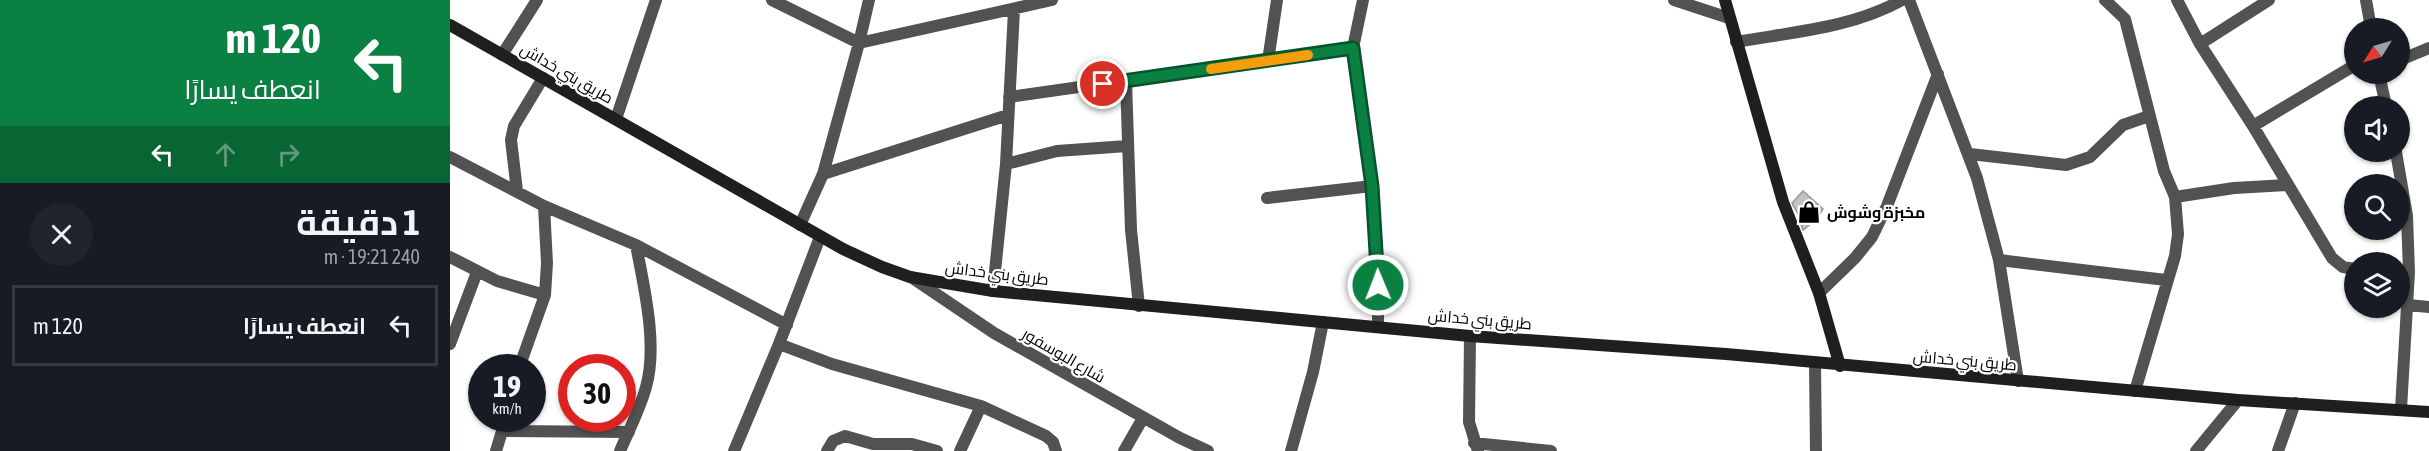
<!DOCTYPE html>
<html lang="ar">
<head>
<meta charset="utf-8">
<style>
	:root { --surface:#171b24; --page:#20242c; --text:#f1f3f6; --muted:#9ea1a6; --line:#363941 }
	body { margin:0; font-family:"Asap Condensed",Cairo,sans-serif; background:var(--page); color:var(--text); direction:rtl; height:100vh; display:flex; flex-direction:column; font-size:22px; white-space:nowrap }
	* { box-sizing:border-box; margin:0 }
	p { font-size:20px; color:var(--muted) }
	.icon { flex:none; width:33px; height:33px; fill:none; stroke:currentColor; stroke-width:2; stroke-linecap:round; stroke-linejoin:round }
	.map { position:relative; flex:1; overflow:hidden; direction:ltr }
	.panel { display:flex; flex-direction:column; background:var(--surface); width:450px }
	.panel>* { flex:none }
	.banner { background:#0b8043; color:#fff; overflow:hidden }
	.needle { width:39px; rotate:233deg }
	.fabs { position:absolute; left:1894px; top:18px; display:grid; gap:12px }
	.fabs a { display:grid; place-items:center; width:66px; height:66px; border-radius:50%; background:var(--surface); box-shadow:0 2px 4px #0004; font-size:30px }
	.speed { position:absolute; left:18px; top:354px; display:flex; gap:12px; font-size:30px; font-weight:700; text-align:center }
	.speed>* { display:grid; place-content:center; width:78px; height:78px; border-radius:50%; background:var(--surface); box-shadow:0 2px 4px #0004; line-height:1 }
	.speed small { font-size:15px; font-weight:400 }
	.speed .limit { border:9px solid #d22; background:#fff; color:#111 }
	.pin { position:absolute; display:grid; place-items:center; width:51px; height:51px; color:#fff; margin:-26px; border:3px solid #fff; border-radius:50%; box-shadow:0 2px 6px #0007 }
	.me { position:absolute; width:66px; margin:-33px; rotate:359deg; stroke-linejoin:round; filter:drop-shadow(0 0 4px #0008) }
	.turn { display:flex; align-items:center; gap:21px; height:126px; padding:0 30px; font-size:27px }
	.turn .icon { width:78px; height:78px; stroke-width:2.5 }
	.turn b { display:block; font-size:42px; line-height:51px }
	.lanes { display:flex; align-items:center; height:57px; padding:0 30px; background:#0003; justify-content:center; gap:30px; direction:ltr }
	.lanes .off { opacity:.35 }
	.round { display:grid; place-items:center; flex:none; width:63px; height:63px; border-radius:32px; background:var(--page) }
	.summary { display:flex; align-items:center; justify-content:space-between; height:102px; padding:0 30px }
	h1 { font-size:36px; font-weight:700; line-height:45px }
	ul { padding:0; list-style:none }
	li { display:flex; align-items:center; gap:18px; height:81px; margin:0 12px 9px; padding:0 18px; border:3px solid var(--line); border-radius:0px }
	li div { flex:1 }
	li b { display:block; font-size:22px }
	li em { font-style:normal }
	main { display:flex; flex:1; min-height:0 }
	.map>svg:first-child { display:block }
	.building { fill:#c2c2c2; stroke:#969696; stroke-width:1.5 }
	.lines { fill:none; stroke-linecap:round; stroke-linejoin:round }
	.street { stroke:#525252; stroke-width:12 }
	.secondary { stroke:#1f1f1f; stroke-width:12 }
	.route-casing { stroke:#07532c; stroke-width:15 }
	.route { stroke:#0b8043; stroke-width:10 }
	.slow { stroke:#f59e0b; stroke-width:10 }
	.labels { text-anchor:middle; stroke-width:4.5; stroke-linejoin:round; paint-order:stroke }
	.street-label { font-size:16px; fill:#000; stroke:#fff }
	.poi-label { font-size:16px; font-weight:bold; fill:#000; stroke:#fff; text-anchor:start }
</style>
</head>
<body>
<main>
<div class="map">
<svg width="1979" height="451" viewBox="0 0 1979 451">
	<rect width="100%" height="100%" fill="#fff"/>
	<path class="building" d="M1353 191 1373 209 1367 219 1353 230 1348 217 1349 216 1342 203Z"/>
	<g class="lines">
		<path class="street" d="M322 0 409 43 602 0
			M913 0 903 48 922 186 928 265V327
			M1224 0 1279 18
			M1459 0 1527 178 1549 260 1568 381
			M1655 0 1675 19 1714 171 1725 197 1728 234 1725 256 1685 391
			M1727 0 1750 44 1803 126 1882 258 1893 267 1905 269
			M1916 0 1921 28
			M1286 42C1342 32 1402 28 1452 0
			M1750 44 1819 0
			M52 55 87 0
			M1950 60 1979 48
			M818 61 827 0
			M1929 74 1936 106
			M676 81 681 230 689 306
			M559 97 903 48
			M166 119 206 0
			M1803 126 1905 65
			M1946 152 1957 216 1959 272 1951 409
			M1520 154 1616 165 1640 157 1673 125 1699 116
			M0 157 94 206 186 245 337 325
			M556 164 607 151 677 146
			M373 174 558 115
			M67 191 61 140 64 126 93 78
			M1725 197 1784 188 1837 185
			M817 198 922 186
			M350 225 373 174 409 43 419 0
			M0 257 47 281 95 295
			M1549 260 1716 280
			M461 277 544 333 730 438 758 451
			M543 291 556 164 564 10
			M1369 293 1405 258 1422 237 1437 206 1488 74
			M1958 305 1979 307
			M1020 336 1019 422 1028 451
			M0 344 27 272
			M329 344 382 364 531 406 596 436 603 442 606 451
			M1365 364 1366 451
			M69 368 95 295 97 263 94 206
			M52 431 179 432
			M1024 443 1101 451
			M46 451 56 418
			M170 451C179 430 190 409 196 387 208 345 194 287 186 245
			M284 451 329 344 370 237
			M377 451 383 441 395 436 423 444H462L487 451
			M510 451 531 406
			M674 451 693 418
			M841 451 863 372 873 322
			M1746 451 1788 400
			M1828 451 1845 403"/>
		<path class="secondary" d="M1275 0 1333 202 1369 293 1390 366
			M0 25 393 249 432 267 460 277 543 291 1020 336 1276 354 1788 400 1979 412"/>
	</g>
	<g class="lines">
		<g class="route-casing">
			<path id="route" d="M653 84 903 48 922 186 928 285"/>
		</g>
		<use href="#route" class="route"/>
		<path class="slow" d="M761 69 858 55"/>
	</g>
	<defs>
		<g id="shop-bare" transform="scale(1.8)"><path d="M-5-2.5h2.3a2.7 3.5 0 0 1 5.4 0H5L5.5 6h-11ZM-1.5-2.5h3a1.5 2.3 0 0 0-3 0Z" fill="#000" stroke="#fff" stroke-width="2.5" paint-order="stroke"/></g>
	</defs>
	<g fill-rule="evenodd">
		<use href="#shop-bare" x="1359" y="212"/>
	</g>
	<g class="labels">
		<g class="street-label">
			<text transform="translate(117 73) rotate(30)" y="6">طريق بني خداش</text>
			<text transform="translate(547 273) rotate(7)" y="6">طريق بني خداش</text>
			<text transform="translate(1030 319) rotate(5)" y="6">طريق بني خداش</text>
			<text transform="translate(614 355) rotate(30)" y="6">شارع البوسفور</text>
			<text transform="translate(1515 360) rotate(5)" y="6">طريق بني خداش</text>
		</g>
		<g class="poi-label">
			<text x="1377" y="218">مخبزة وشوش</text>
		</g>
	</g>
</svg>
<div class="fabs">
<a><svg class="needle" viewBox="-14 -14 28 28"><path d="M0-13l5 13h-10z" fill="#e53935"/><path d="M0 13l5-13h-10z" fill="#9ea1a6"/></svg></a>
<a><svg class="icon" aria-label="sound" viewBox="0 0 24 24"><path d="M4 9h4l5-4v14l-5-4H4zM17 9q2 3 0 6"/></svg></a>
<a><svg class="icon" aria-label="search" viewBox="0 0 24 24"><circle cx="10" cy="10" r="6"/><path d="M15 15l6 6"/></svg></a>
<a><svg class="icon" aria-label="layers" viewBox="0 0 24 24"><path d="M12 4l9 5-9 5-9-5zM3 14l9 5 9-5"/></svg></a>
</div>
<div class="speed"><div>19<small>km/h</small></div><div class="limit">30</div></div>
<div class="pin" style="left:653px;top:84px;background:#d93025"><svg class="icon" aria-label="arrive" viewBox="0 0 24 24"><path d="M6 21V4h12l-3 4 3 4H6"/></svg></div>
<svg class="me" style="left:928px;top:285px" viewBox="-20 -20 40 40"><circle r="17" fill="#0b8043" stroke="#fff" stroke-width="3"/><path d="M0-11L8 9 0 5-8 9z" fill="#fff"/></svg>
</div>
<section class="panel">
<div class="banner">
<div class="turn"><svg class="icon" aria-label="left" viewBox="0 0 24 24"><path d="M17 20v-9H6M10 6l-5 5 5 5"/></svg><div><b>120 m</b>انعطف يسارًا</div></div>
<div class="lanes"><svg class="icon" aria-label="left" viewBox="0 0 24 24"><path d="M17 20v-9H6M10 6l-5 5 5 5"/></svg><svg class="icon off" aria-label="ahead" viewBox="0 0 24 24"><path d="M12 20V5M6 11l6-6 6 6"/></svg><svg class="icon off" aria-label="right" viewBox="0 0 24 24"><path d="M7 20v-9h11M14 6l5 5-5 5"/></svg></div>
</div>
<div class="summary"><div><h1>1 دقيقة</h1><p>240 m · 19:21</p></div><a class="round"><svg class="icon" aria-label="close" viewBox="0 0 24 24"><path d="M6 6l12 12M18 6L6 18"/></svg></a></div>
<ul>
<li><svg class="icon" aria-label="left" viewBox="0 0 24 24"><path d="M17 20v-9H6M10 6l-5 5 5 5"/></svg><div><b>انعطف يسارًا</b></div><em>120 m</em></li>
</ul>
</section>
</main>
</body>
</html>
